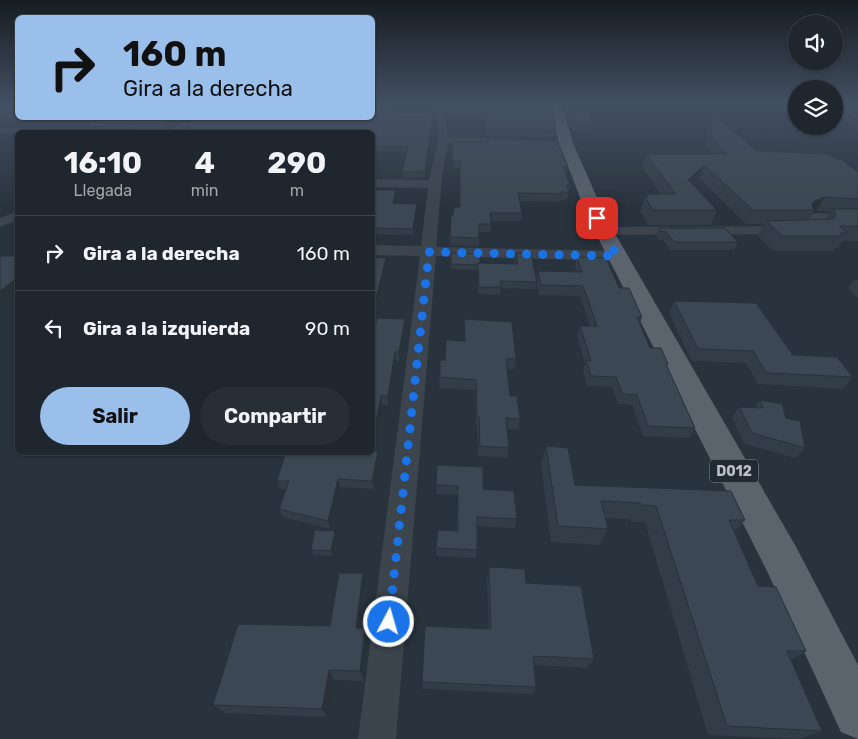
<!DOCTYPE html>
<html lang="es">
<head>
<meta charset="utf-8">
<style>
	:root { --surface:#1f262e; --page:#272e36; --text:#f1f3f6; --muted:#a1a5aa; --line:#3c434a; --accent:#9abfeb }
	body { margin:0; font-family:Rubik,sans-serif; background:var(--page); color:var(--text); height:100vh; display:flex; flex-direction:column; font-size:19px; white-space:nowrap }
	* { box-sizing:border-box; margin:0 }
	p { font-size:16px; color:var(--muted) }
	.icon { flex:none; width:28px; height:28px; fill:none; stroke:currentColor; stroke-width:2; stroke-linecap:round; stroke-linejoin:round }
	.map { position:relative; flex:1; overflow:hidden }
	.drawer { position:absolute; left:15px; top:130px; width:360px; height:325px; display:flex; flex-direction:column; background:var(--surface); border-radius:8px; box-shadow:0 1px 4px #0004,0 0 0 1px var(--line) }
	.drawer>* { flex:none }
	.top-card { position:absolute; left:15px; top:15px; width:360px; height:105px; border-radius:8px; box-shadow:0 1px 4px #0004,0 0 0 1px var(--line); background:#9abfeb; color:#111; overflow:hidden }
	.tools { position:absolute; left:788px; top:15px; display:grid; gap:10px }
	.tools a { display:grid; place-items:center; width:55px; height:55px; border-radius:50%; background:var(--surface); box-shadow:0 1px 4px #0004,0 0 0 1px var(--line); font-size:25px }
	.pin { position:absolute; display:grid; place-items:center; width:42px; height:42px; color:#fff; margin:-21px; border-radius:10px; box-shadow:0 2px 8px #0006 }
	.me { position:absolute; width:55px; margin:-28px; rotate:6deg; stroke-linejoin:round; filter:drop-shadow(0 0 4px #0008) }
	.turn { display:flex; align-items:center; gap:18px; height:105px; padding:0 25px; font-size:22px }
	.turn .icon { width:65px; height:65px; stroke-width:2.5 }
	.turn b { display:block; font-size:35px; line-height:42px }
	.eta { display:flex; justify-content:space-evenly; align-items:center; height:85px; text-align:center }
	.eta b { font-size:30px; font-weight:700; line-height:35px }
	.action { display:flex; gap:10px; margin-top:auto; padding:10px 25px }
	.action a { flex:1; height:58px; border-radius:30px; background:var(--accent); color:#111; font-size:20px; font-weight:700; line-height:58px; text-align:center }
	.action a+a { background:var(--page); color:var(--text) }
	ul { padding:0; list-style:none }
	li { display:flex; align-items:center; gap:15px; height:75px; padding:0 25px; border-top:1px solid var(--line) }
	li div { flex:1 }
	li b { display:block; font-size:19px }
	li em { font-style:normal }
	.map>svg:first-child { display:block }
	.lines { fill:none; stroke-linecap:round; stroke-linejoin:round }
	.street { fill:#3c454d; fill-rule:evenodd }
	.primary { fill:#5b646d; fill-rule:evenodd }
	.wall { fill:#333d47; fill-rule:evenodd }
	.shaded-wall { fill:#293239 }
	.building { fill:#3b4752; stroke:#293239 }
	.route { stroke:#1a73e8; stroke-width:9; stroke-dasharray:0 16.2 }
	.labels { text-anchor:middle; stroke-width:5; stroke-linejoin:round; paint-order:stroke }
	.shield { fill:#212a32; stroke:#8b939b; stroke-width:1 }
	.shield-label { font-size:14px; font-weight:bold; fill:#b9c0c8 }
</style>
</head>
<body>
<div class="map">
<svg width="858" height="739" viewBox="0 0 858 739">
	<rect width="100%" height="100%" fill="#29333d"/>
	<g class="lines">
		<path class="street" d="M372 105H390L392 107 387 110H372Z
			M436 105H444L448 137 566 140 571 143 566 146 448 143 442 176 436 247 617 251 623 253 625 256 623 259 617 261 436 256 396 739H358L420 256 372 255V245L421 246 428 188 372 187V179L429 180 438 140Z
			M192 118H203L178 132H166Z
			M0 128 64 129 69 132 0 134Z
			M18 211V220L0 227V218Z
			M816 213 858 215V223L821 221 825 229 823 232 808 234 604 235 599 234 597 231 599 228 604 227 808 226 805 219 807 216Z"/>
		<path class="primary" d="M550 105H562L573 143 606 218 795 545 858 665V739L841 732 767 571 588 218 559 143Z"/>
	</g>
	<path class="wall" d="M0 105 40 118 28 123H0Z
		M448 105H551L556 128 555 136H552V138L486 136 484 117H449Z
		M834 105H858V131L848 123 834 109Z
		M568 110 591 124 589 131 571 130 567 117Z
		M387 112 433 117 425 177 403 178 402 172 407 152 372 151V132L185 130 183 126Z
		M711 112 757 151 835 159 858 172V241H843L838 248H835L833 251H773L758 236 764 224H746L699 178 693 184 717 210 711 225H648L640 211 646 194H661L642 167 646 154H712L707 147V123ZM816 211 831 212 826 219 808 220 812 213Z
		M189 118 165 130 91 126 89 122Z
		M488 139 568 167 566 175 570 185 567 200H560V202L519 201 522 213 521 221H491V232H479V246L450 245 451 215H453L459 207 460 168H452L453 142H487Z
		M372 190H396V196L395 203 417 210 413 235 373 234 372 230Z
		M659 228 738 242 734 250H670L663 240H658L656 237Z
		M451 253 480 263 516 264 515 260 516 253 537 282 535 289 501 288 500 295 478 294V270L451 269Z
		M372 257 386 258V265L377 307H372Z
		M577 257 619 288 642 317 640 324 650 348 668 364 667 366 695 428 689 438 643 436 632 405 618 404 612 387 587 386 583 370 585 363 577 336 580 326H590L580 296 539 295 536 280 538 271H576L575 266Z
		M854 280H858V298L848 288Z
		M674 301 793 355 853 377 843 389 758 384 746 363 692 361 669 313Z
		M464 319 516 359 514 369H507L510 396 520 419 518 429H507L509 448 507 458 478 456 477 428 476 427 475 390 439 388 440 360H445L464 341Z
		M405 327 399 361H396L388 405 382 404 374 451 379 459 374 489 340 487 331 529 283 517 279 509 286 489H280L277 481 372 452V328Z
		M760 400 786 418 805 448 796 458 744 444 732 417 739 407 754 408Z
		M546 446 575 485 745 520 734 532 758 586 806 651 791 660 822 731 799 739 708 735 645 522H631L630 519 606 518 608 529 599 545 551 542 541 464Z
		M437 465 483 489 517 519 515 528 477 526V550L476 558 436 556 438 530 457 531 458 495 436 494Z
		M337 536 333 556 313 555 311 550Z
		M489 567 526 583 594 659 587 668 534 665 536 687 532 694 423 689 422 682 489 629 487 578Z
		M366 586 361 628 368 639 364 681 334 680 328 717 225 713 213 705 330 626Z"/>
	<path class="shaded-wall" d="M433 113V117L425 177V171Z
		M28 118H40L28 123 25 119Z
		M179 118H189L165 130 164 125Z
		M704 165 699 178 683 193 688 180Z
		M396 190V196L393 209V203Z
		M825 197 816 211 812 213 814 210H809L814 201Z
		M417 204V210L413 235V229Z
		M386 258V265L377 307 376 299Z
		M18 277V288L0 303V291Z
		M405 319V327L399 361V352Z
		M395 352 396 361 388 405V396Z
		M381 396 382 404 373 459 372 444Z
		M378 451 379 459 374 489 372 481Z
		M338 479 340 487 331 529 328 521Z
		M335 531 337 536 333 556 331 551Z
		M363 573 366 586 359 639 356 628Z
		M365 628 368 639 364 681 360 671Z
		M329 670 334 680 328 717 322 709Z"/>
	<path class="building" d="M0 105H18V118H28L25 119 0 118Z
		M449 105H551L556 128H552L553 130 487 128 485 110H449Z
		M838 105H858V122L852 117Z
		M372 107H387L385 112 433 113 425 171 402 172 408 147 372 146V132H182L191 126H183L197 118H372Z
		M568 110 591 113V124H573Z
		M711 112 757 151 829 154 835 159H841L858 172V199L825 197 814 201 812 205 814 210H753L704 165 688 180 717 210H653L645 197H648L646 194H676L646 154H726L711 135Z
		M97 118H179L164 125 89 122Z
		M488 139 557 141 568 167H563L570 185H566L569 192H561L562 194 518 193 522 213H490L491 224H479V238L450 237 451 215H453L454 207H460V161H452L453 142H488Z
		M372 190H396L393 203 417 204 413 229 373 228 374 224H372Z
		M833 209H858V226H839L848 233H840L843 236H782L766 221 833 219 836 215Z
		M659 228H725L738 242H674L666 232 661 231Z
		M451 253 480 254V263H478V265L451 264Z
		M516 253H531L537 282 500 281 501 287H479L478 263 518 264Z
		M0 256H18V277L0 291Z
		M372 257 386 258 376 299H372Z
		M577 257 606 258 619 288H629L642 317H637L650 348H661L668 364H666L695 428 648 426 637 395 622 394 616 377 591 376 586 360 591 361 580 326H597L583 286 541 285 538 271 582 272Z
		M674 301 756 303 793 355 837 357 853 377 766 373 753 351 698 349Z
		M377 318 405 319 399 352H395L388 396H381L372 444V328H374Z
		M464 319 512 322 516 359H506L510 396H517L520 419 506 418 509 448 480 446 479 417H477L476 380 440 377V360H445L446 340 465 341Z
		M760 400 782 404 786 418 800 421 805 448 752 433 739 407 763 408Z
		M546 446 568 448 575 485 731 491 745 520H729L758 586 776 587 806 651H787L822 731 727 726 656 506 641 505 640 503 601 501 608 529 558 526Z
		M372 451H378L372 481 338 479 328 521 279 509 289 481H277L286 452H372Z
		M437 465 483 467V489L514 491 517 519 477 517V550L436 548 438 530 458 531V486L436 485Z
		M315 530 335 531 331 551 311 550Z
		M489 567 525 569 526 583 581 586 594 659 533 656 536 687 422 682 425 626 491 629Z
		M339 573H363L356 628H365L360 671 329 670 322 709 213 705 238 624 330 626Z"/>
	<linearGradient id="sky" x2="0" y2="1"><stop stop-color="#171c22"/><stop offset="0.5" stop-color="#435062"/><stop offset="1" stop-color="#435062" stop-opacity="0"/></linearGradient>
	<rect width="858" height="208" fill="url(#sky)"/>
	<g class="lines">
		<path class="route" d="M389 622 429 252 617 256 597 218"/>
	</g>
	<g class="labels">
		<rect class="shield" x="710" y="459.5" width="48" height="23" rx="4"/>
		<g class="shield-label">
			<text x="734" y="476">D012</text>
		</g>
	</g>
</svg>
<div class="tools">
<a><svg class="icon" aria-label="sound" viewBox="0 0 24 24"><path d="M4 9h4l5-4v14l-5-4H4zM17 9q2 3 0 6"/></svg></a>
<a><svg class="icon" aria-label="layers" viewBox="0 0 24 24"><path d="M12 4l9 5-9 5-9-5zM3 14l9 5 9-5"/></svg></a>
</div>
<div class="pin" style="left:597px;top:218px;background:#d93025"><svg class="icon" aria-label="arrive" viewBox="0 0 24 24"><path d="M6 21V4h12l-3 4 3 4H6"/></svg></div>
<svg class="me" style="left:389px;top:622px" viewBox="-20 -20 40 40"><circle r="17" fill="#1a73e8" stroke="#fff" stroke-width="3"/><path d="M0-11L8 9 0 5-8 9z" fill="#fff"/></svg>
<div class="top-card">
<div class="turn"><svg class="icon" aria-label="right" viewBox="0 0 24 24"><path d="M7 20v-9h11M14 6l5 5-5 5"/></svg><div><b>160 m</b>Gira a la derecha</div></div>
</div>
<section class="drawer">
<div class="eta">
<div><b>16:10</b><p>Llegada</p></div>
<div><b>4</b><p>min</p></div>
<div><b>290</b><p>m</p></div>
</div>
<ul>
<li><svg class="icon" aria-label="right" viewBox="0 0 24 24"><path d="M7 20v-9h11M14 6l5 5-5 5"/></svg><div><b>Gira a la derecha</b></div><em>160 m</em></li>
<li><svg class="icon" aria-label="left" viewBox="0 0 24 24"><path d="M17 20v-9H6M10 6l-5 5 5 5"/></svg><div><b>Gira a la izquierda</b></div><em>90 m</em></li>
</ul>
<div class="action"><a>Salir</a><a>Compartir</a></div>
</section>
</div>
</body>
</html>
